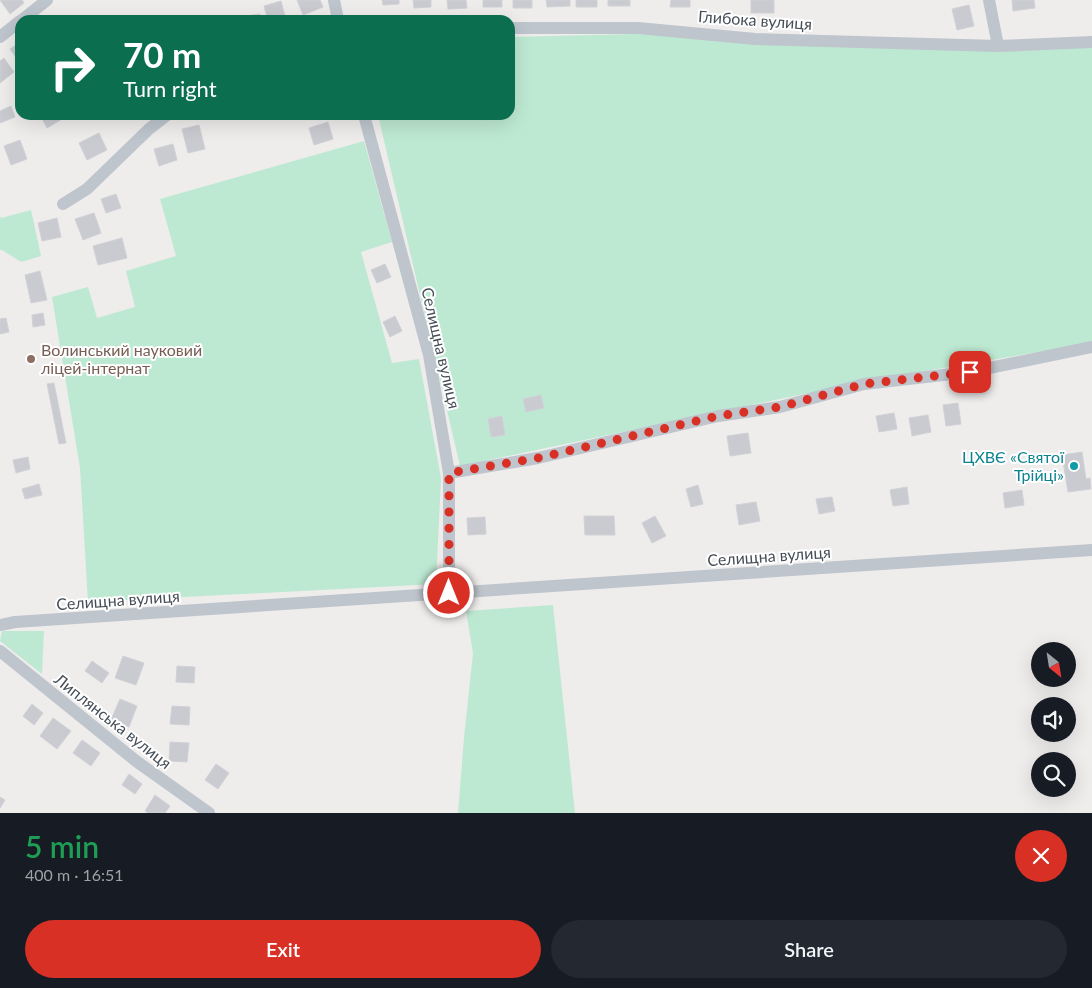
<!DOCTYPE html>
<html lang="en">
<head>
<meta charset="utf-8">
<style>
	:root { --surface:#171b24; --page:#242831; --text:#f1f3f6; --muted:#9ea1a6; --accent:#d93025 }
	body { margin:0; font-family:Lato,sans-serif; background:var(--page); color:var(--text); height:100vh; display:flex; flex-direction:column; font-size:19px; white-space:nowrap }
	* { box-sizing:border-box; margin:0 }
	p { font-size:16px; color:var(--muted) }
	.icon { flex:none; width:28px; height:28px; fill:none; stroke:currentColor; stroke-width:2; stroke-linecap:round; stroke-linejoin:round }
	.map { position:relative; height:813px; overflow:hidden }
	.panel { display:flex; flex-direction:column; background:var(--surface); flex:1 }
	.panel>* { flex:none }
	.top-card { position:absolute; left:15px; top:15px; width:500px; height:105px; border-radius:15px; box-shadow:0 5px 20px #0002; background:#0b6e4f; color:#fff; overflow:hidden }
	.needle { width:32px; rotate:150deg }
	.buttons { position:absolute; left:1031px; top:642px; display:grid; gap:10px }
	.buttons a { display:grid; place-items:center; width:45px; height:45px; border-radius:50%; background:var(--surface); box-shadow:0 5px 20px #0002; font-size:25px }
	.pin { position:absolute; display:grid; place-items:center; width:42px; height:42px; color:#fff; margin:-21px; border-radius:10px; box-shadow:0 2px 8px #0006 }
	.me { position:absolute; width:55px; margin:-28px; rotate:0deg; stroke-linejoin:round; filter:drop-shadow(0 0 4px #0008) }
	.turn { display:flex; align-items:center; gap:18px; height:105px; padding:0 25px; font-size:22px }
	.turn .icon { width:65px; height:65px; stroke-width:2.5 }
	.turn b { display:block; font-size:35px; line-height:42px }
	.round { display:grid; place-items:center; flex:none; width:52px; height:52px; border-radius:26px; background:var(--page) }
	.headline { display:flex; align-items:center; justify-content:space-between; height:85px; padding:0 25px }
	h1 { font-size:30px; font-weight:600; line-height:38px; color:#1e9e55 }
	.primary-button { display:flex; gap:10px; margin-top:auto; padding:10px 25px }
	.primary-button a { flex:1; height:58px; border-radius:30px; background:var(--accent); color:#fff; font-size:20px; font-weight:600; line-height:58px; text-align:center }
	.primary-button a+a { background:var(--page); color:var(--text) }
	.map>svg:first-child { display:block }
	.green { fill:#bde9d2 }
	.building { fill:#cacbd0; stroke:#d0d2d7 }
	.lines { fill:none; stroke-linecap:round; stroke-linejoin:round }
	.street { stroke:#bec5cd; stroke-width:12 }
	.route { stroke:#d93025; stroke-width:9; stroke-dasharray:0 16.2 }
	.education-dot { fill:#8d6e63; stroke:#fff; stroke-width:2 }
	.culture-dot { fill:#0f9aa8; stroke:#fff; stroke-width:2 }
	.labels { text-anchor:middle; stroke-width:4; stroke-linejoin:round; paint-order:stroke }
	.street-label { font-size:16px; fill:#464e57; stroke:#fff }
	.education-label { font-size:16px; fill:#785e54; stroke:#fff; text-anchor:start }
	.culture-label { font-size:16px; fill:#0d838f; stroke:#fff; text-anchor:end }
</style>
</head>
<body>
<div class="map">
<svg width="1092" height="813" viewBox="0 0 1092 813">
	<rect width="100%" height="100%" fill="#efecec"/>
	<path class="green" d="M634 34 1092 47V343L866 381 460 466 378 115H510V37Z
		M364 141 392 242 361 252 392 363 419 359 441 478 436 584 88 602 80 468 52 297 88 287 97 318 135 307 126 271 176 256 160 199Z
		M31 210 41 256 21 262 2 250H0V216L1 218Z
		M553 605 575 813H458L464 738 473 653 466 611Z
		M2 631H44L42 674 0 641Z"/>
	<path class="building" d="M0 0H22L24 3 10 14Z
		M297 0H320L323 7 303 15Z
		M382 0H399V4L383 5Z
		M413 0H431V7L414 8Z
		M447 0H466L467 8 448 9Z
		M483 0H502V7H483Z
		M513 0H532V8H513Z
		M546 0H570V6L547 7Z
		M576 0H597V7H576Z
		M608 0H630V6H608Z
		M671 0H690V7H670Z
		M751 0H774V13H751Z
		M1012 0H1034L1035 8 1013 11Z
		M281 1 286 20H268L264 6Z
		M969 5 974 26 957 30 952 9Z
		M260 14 261 20H240V17Z
		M20 42V63L10 49Z
		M4 58 14 72 0 83V61Z
		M11 106 15 117 0 123V111Z
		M40 115H69L47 128Z
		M328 122 333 139 314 145 309 128Z
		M199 125 205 149 188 153 182 129Z
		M99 133 107 150 87 160 79 143Z
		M20 140 27 159 11 165 4 146Z
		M173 144 177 160 159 166 154 149Z
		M116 194 121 208 106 213 101 199Z
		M94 213 101 233 83 240 75 219Z
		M57 218 61 237 42 241 38 223Z
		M122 238 127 258 98 265 93 246Z
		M385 264 391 277 377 283 371 270Z
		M40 271 47 300 31 303 25 275Z
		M43 313 45 325 33 327 32 315Z
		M395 316 402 331 390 337 383 322Z
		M6 318 9 332 0 334V319Z
		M54 383 66 443 59 444 47 384Z
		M541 395 544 408 526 412 523 399Z
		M958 403 961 424 946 426 943 405Z
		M894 413 897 429 879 432 876 416Z
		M928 415 931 432 912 436 909 418Z
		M502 416 505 435 491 437 488 419Z
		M748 433 751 453 730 456 727 436Z
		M1082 452 1086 479 1090 478 1091 489 1068 492 1062 455Z
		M28 457 30 469 16 473 13 460Z
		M39 484 42 495 25 499 22 489Z
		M698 485 703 504 691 507 686 489Z
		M907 487 909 504 893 506 890 490Z
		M1022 490 1024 505 1005 508 1003 493Z
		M832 497 835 511 819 514 816 499Z
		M756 502 760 521 739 525 736 505Z
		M584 516H614L615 535H585Z
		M655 516 666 536 652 543 642 523Z
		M485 517 486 534 468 535 467 518Z
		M123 656 144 663 136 685 115 678Z
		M92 661 109 673 102 683 85 671Z
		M177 666 195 667 194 683 176 682Z
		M120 699 137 706 129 727 111 720Z
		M32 704 43 713 34 725 23 716Z
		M172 706 190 707 189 725 170 724Z
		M53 718 71 731 57 749 40 736Z
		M82 740 100 753 91 766 73 753Z
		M170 742 189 743 187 762 169 761Z
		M216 764 229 773 218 789 205 780Z
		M129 774 142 784 135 794 122 785Z
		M155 795 170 806 165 813H148L145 811Z
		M0 797 5 800 0 808Z"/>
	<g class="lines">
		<path class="street" d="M334 0 338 20
			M989 0 998 46
			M22 20 47 0
			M510 28H638L755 39 998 46 1092 42
			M0 37 20 21
			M364 115 429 355 449 473V593
			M63 204 87 189 149 129 167 115
			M449 473 538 458 718 416 780 407 864 384 970 372 1092 347
			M0 625 15 622 1092 550
			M0 651 136 761 209 813"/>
	</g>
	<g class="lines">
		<path class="route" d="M449 593V473L538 458 718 416 780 407 864 384 970 372"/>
	</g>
	<circle class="education-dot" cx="31" cy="359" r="5"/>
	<circle class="culture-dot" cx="1074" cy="466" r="5"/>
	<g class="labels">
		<g class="street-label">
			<text transform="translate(755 20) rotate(4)" y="6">Глибока вулиця</text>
			<text transform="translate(441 348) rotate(77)" y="6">Селищна вулиця</text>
			<text transform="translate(769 556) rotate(-4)" y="6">Селищна вулиця</text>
			<text transform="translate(118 600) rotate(-4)" y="6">Селищна вулиця</text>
			<text transform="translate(113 721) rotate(38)" y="6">Липлянська вулиця</text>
		</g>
		<g class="education-label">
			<text x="41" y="356">Волинський науковий<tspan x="41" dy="18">ліцей-інтернат</tspan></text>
		</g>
		<g class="culture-label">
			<text x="1064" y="463">ЦХВЄ «Святої<tspan x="1064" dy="18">Трійці»</tspan></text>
		</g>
	</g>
</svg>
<div class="buttons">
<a><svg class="needle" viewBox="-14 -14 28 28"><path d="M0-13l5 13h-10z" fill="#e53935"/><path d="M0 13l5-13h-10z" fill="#9ea1a6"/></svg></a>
<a><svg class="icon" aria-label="sound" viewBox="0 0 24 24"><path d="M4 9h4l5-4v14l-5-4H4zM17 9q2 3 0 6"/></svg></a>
<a><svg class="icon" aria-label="search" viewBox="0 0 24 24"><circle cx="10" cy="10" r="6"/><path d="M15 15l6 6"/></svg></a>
</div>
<div class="pin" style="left:970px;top:372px;background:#d93025"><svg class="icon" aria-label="arrive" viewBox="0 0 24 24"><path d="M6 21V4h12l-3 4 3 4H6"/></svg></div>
<svg class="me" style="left:449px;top:593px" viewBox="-20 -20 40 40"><circle r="17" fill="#d93025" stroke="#fff" stroke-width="3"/><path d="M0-11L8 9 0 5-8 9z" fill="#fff"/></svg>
<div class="top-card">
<div class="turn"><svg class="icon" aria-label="right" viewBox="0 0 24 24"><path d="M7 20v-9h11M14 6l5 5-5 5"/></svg><div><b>70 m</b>Turn right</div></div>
</div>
</div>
<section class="panel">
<div class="headline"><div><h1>5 min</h1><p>400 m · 16:51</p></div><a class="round" style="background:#d93025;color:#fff"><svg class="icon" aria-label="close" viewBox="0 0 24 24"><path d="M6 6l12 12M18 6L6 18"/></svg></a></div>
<div class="primary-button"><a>Exit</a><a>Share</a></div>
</section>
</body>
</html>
